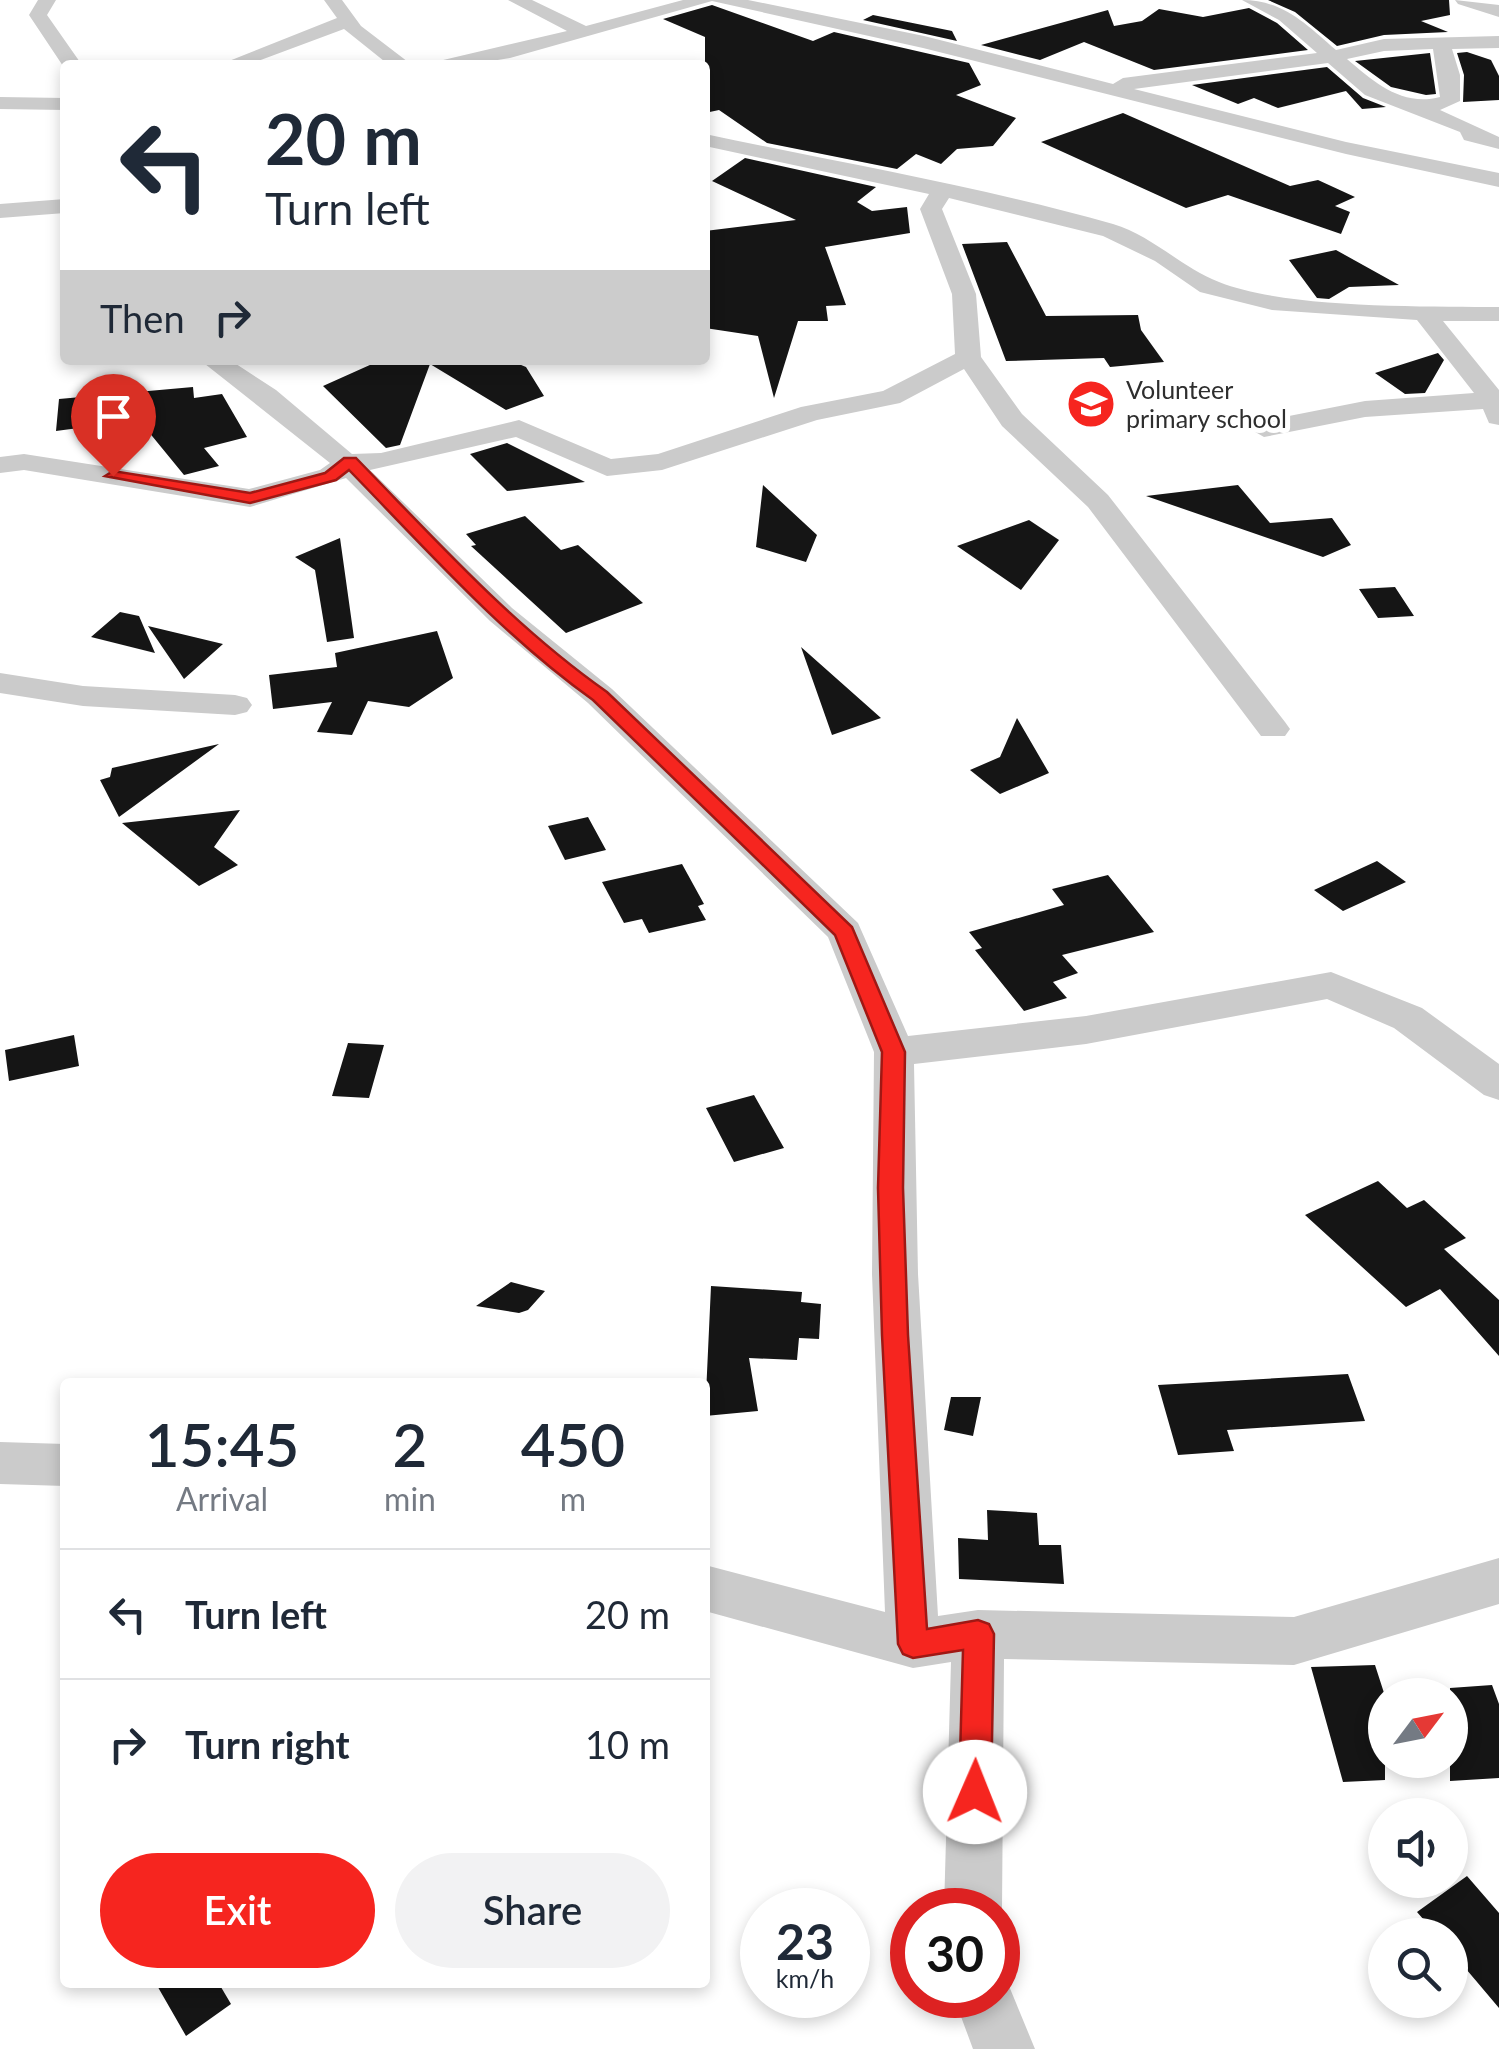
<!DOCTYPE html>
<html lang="en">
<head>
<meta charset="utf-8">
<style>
	:root { --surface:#fff; --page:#f2f2f3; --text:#1f2937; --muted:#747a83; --line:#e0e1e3; --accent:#f6251f }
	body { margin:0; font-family:Lato,sans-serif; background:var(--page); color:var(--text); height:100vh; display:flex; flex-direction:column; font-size:38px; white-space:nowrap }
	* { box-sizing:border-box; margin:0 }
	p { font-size:32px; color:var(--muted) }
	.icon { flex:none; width:55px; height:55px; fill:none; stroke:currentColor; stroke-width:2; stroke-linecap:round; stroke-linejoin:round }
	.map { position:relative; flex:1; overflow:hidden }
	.drawer { position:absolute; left:60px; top:1378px; width:650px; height:610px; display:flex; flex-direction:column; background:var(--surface); border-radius:10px; box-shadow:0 5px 15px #0003 }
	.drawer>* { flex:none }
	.banner { position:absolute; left:60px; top:60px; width:650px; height:305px; border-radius:10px; box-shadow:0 5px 15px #0003; background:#fff; color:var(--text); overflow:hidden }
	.needle { width:65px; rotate:58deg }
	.controls { position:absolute; left:1368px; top:1678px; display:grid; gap:20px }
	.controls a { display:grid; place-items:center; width:100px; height:100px; border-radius:50%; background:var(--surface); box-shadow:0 5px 15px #0003; font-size:50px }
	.speed { position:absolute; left:740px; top:1888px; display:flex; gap:20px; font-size:50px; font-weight:700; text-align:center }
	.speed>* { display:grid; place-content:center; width:130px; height:130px; border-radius:50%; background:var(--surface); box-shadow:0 5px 15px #0003; line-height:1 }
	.speed small { font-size:25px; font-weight:400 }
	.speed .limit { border:15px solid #d22; background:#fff; color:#111 }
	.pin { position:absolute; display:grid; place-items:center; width:85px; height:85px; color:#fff; margin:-102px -42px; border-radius:50% 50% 50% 0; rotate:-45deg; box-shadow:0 0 10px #0007 }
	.pin .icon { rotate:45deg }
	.me { position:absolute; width:110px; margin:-55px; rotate:1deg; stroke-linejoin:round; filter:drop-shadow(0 0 8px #0008) }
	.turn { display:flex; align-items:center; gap:35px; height:210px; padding:0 40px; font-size:45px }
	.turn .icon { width:130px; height:130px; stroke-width:2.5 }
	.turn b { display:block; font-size:70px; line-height:85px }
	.then { display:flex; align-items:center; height:95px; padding:0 40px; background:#0003; gap:20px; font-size:38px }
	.eta { display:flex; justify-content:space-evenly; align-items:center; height:170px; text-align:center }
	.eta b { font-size:60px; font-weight:600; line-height:70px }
	.primary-button { display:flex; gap:20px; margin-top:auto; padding:20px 40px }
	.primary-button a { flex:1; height:115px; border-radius:60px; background:var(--accent); color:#fff; font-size:40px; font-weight:600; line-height:115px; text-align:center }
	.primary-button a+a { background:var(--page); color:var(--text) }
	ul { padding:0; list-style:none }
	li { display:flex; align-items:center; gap:30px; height:130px; padding:0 40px; border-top:2px solid var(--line) }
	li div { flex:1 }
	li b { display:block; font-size:38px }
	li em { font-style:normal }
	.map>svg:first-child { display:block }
	.building { fill:#151515 }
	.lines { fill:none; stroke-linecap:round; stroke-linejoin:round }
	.minor { fill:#cbcbcb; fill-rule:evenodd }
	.route { fill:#f6251f; stroke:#a01814; stroke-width:2.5 }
	.labels { text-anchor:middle; stroke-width:10; stroke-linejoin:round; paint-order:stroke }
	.far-poi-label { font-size:25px; fill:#2e2e2e; stroke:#fff; text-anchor:start }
</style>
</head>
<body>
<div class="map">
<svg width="1499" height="2049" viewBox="0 0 1499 2049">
	<rect width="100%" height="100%" fill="#fff"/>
	<path class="building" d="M1268 0H1449L1450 15 1421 21 1448 32 1384 35 1337 46 1295 12Z
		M712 5 813 41 834 32 969 63 981 85 956 95 1016 118 993 146 957 149 941 164 916 154 897 169 767 143 719 110 705 113V37L663 19Z
		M1159 9 1203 17 1249 8 1277 23 1308 50 1154 70 1084 42 1040 60 981 45 1108 10 1114 26 1142 21Z
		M873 15 952 31 957 41 863 20Z
		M1467 52 1491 60 1499 76V100L1463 102 1464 75 1457 53Z
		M1430 53 1436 94 1426 95 1391 87 1355 61Z
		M1327 67 1363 98 1386 107 1362 109 1346 91 1278 108 1254 98 1238 104 1192 85Z
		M1123 113 1290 186 1318 180 1355 197 1335 206 1350 212 1341 234 1228 195 1186 208 1041 142Z
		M745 158 876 187 857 202 872 211 907 207 910 233 825 247 846 305 826 306 828 321H798L774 398 758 336 705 328V231L796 220 712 181Z
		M1007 242 1046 316 1138 315 1141 330 1164 362 1110 367 1104 358 1006 361 962 244Z
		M1336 250 1399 285 1349 287 1329 299 1317 298 1289 260Z
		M1438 353 1444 360 1425 393 1405 394 1375 373Z
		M381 360H509L526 367 544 396 506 410 430 364 400 445 386 448 323 386Z
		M193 387 194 398 222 394 247 437 204 448 219 466 184 475 139 420 56 431 59 399Z
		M507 443 585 482 507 491 470 454Z
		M763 485 817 535 806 562 756 547Z
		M1238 485 1270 523 1332 518 1351 545 1323 557 1146 496Z
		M525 516 561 550 578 545 643 603 566 633 471 546 476 545 466 534Z
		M1029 520 1059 540 1021 590 957 546Z
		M340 538 354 638 327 642 315 570 295 557Z
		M1395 587 1414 616 1378 618 1359 589Z
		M120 612 139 616 155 653 91 637Z
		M148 626 223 644 184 679Z
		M437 631 453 678 409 707 368 701 352 735 317 732 332 702 273 709 269 675 337 667 335 653Z
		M801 647 881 718 832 735Z
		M1017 718 1049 773 1000 794 970 770 1000 757Z
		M219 744 119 817 100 780 110 777 112 768Z
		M240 810 214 847 238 865 199 886 122 823Z
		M588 817 606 850 565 860 548 826Z
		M1377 861 1406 882 1343 911 1314 890Z
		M682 864 704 904 698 906 706 920 649 933 642 919 624 923 602 882Z
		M1108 875 1154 932 1062 955 1078 973 1053 982 1067 998 1024 1011 975 950 982 948 969 932 1064 905 1052 889Z
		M74 1035 79 1066 9 1081 5 1050Z
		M348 1043 384 1045 369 1098 332 1096Z
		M754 1095 784 1148 734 1162 706 1108Z
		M1378 1181 1407 1208 1424 1200 1466 1238 1444 1249 1499 1300V1356L1440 1289 1406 1307 1305 1215Z
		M511 1282 545 1291 528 1310 519 1313 476 1306Z
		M711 1286 802 1292 801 1302 821 1304 819 1339 799 1338 797 1360 749 1358 758 1411 705 1416Z
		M1348 1374 1365 1421 1227 1430 1234 1451 1178 1455 1158 1385Z
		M951 1397H981L973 1436 944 1430Z
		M987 1510 1037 1513 1039 1545H1061L1064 1584 959 1579 958 1538 988 1540Z
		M1375 1665 1385 1696V1780L1343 1782 1311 1667Z
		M1492 1685 1499 1704V1778L1450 1781V1688Z
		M1467 1876 1499 1913V2008L1450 1950V1935H1437L1417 1912Z
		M155 1982H218L231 2004 186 2036Z"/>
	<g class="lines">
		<path class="minor" d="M38 0H56L47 15 82 65H65V69L29 15Z
			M324 0H342L361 26 412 65H389L344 29 247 65H219L337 18Z
			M508 0H532L586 26 683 0H748L924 36 1113 84 1123 78 1317 53 1279 20 1242 0C1283 0 1306 24 1336 50L1384 39 1499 36V48L1452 49 1460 75V101L1440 110 1499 137V149L1464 140 1460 132 1365 95 1328 63 1134 89 1346 142 1499 173V187L1346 154 923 48 712 1 510 58 467 65H422L567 31ZM1433 49 1440 97C1402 107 1374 82 1347 59L1384 51Z
			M1455 0 1499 5V17L1458 4Z
			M0 97 65 98V110L0 109Z
			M705 134C842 163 978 186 1113 224 1153 236 1182 268 1219 282 1287 309 1424 306 1499 307V321H1443L1499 390V425L1489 423 1483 409 1365 417 1264 437 1250 429 1254 423 1365 401 1474 393 1417 320 1272 310 1200 292 1155 261 1103 236 949 198 942 209 976 294 981 357 1022 414 1108 495 1285 722 1290 729 1285 736H1261L1088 507 1002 426 964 369 900 403 817 420 662 470 607 476 516 437 370 470 512 608 612 689 858 923 908 1036 1086 1016 1331 972 1422 1008 1499 1064V1100L1484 1095 1394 1028 1327 999 1086 1044 914 1064 918 1274 938 1616 978 1610 1294 1617 1499 1558V1604L1294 1665 1004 1659 1002 1910 998 1922V1910H944L951 1662 913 1668 705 1611V1565L885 1612 872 1274 874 1052 828 937 588 703 490 621 346 478 250 507 24 470 0 473V457L24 454 249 489 320 470 330 463 200 360H230L276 390 352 454 381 453 519 420 611 459 658 454 801 407 883 391 955 354 952 294 920 209 929 194 705 146Z
			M65 199V213L0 218V204Z
			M0 673 83 686 235 695 247 698 252 705 247 712 235 715 83 706 0 693Z
			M0 1442 65 1444V1486L0 1484Z
			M998 1971 1004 1974 1035 2049H973L953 1995H998Z"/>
	</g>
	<path class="route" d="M344 458H356C436 540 513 626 607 692L852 927 905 1052 903 1188 908 1335 927 1629 978 1620 989 1624 994 1634 991 1792 987 1803 975 1807 964 1803 959 1792 963 1650 913 1658 903 1654 898 1644 882 1335 878 1188 882 1052 835 935 593 700C502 635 427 550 349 470L336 480 250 503 105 476 113 471 250 493 325 473Z"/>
	<defs>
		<g id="school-disc" transform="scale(2.5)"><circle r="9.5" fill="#f6251f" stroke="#fff"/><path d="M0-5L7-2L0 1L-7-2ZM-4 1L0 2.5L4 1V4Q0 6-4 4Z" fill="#fff"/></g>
	</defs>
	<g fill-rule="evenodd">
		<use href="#school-disc" x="1091" y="404"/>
	</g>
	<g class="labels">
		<g class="far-poi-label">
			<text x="1126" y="399">Volunteer<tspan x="1126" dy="29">primary school</tspan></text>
		</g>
	</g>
</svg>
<div class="controls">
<a><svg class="needle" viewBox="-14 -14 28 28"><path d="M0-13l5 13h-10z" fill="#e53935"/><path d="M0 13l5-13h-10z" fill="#747a83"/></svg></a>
<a><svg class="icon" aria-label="sound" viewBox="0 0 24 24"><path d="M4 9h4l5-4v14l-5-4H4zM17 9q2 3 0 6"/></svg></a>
<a><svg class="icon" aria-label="search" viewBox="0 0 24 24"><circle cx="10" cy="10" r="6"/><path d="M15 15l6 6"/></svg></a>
</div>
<div class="speed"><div>23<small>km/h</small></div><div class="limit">30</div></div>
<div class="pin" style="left:113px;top:476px;background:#d93025"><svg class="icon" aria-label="arrive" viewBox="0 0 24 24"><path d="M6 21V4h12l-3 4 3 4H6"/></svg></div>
<svg class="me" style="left:975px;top:1792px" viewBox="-20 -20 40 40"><circle r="19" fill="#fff"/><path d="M0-13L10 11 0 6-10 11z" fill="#f6251f"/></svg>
<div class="banner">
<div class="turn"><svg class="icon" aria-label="left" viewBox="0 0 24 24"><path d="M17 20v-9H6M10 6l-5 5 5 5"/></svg><div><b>20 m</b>Turn left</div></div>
<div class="then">Then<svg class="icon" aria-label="right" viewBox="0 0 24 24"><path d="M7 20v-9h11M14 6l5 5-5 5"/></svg></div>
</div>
<section class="drawer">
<div class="eta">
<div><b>15:45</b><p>Arrival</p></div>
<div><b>2</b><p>min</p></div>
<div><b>450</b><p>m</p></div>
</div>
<ul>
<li><svg class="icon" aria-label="left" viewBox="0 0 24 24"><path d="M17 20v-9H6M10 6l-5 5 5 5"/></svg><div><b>Turn left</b></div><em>20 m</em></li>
<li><svg class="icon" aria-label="right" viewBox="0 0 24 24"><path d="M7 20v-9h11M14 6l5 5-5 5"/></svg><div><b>Turn right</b></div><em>10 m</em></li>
</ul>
<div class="primary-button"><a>Exit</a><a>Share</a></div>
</section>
</div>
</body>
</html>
